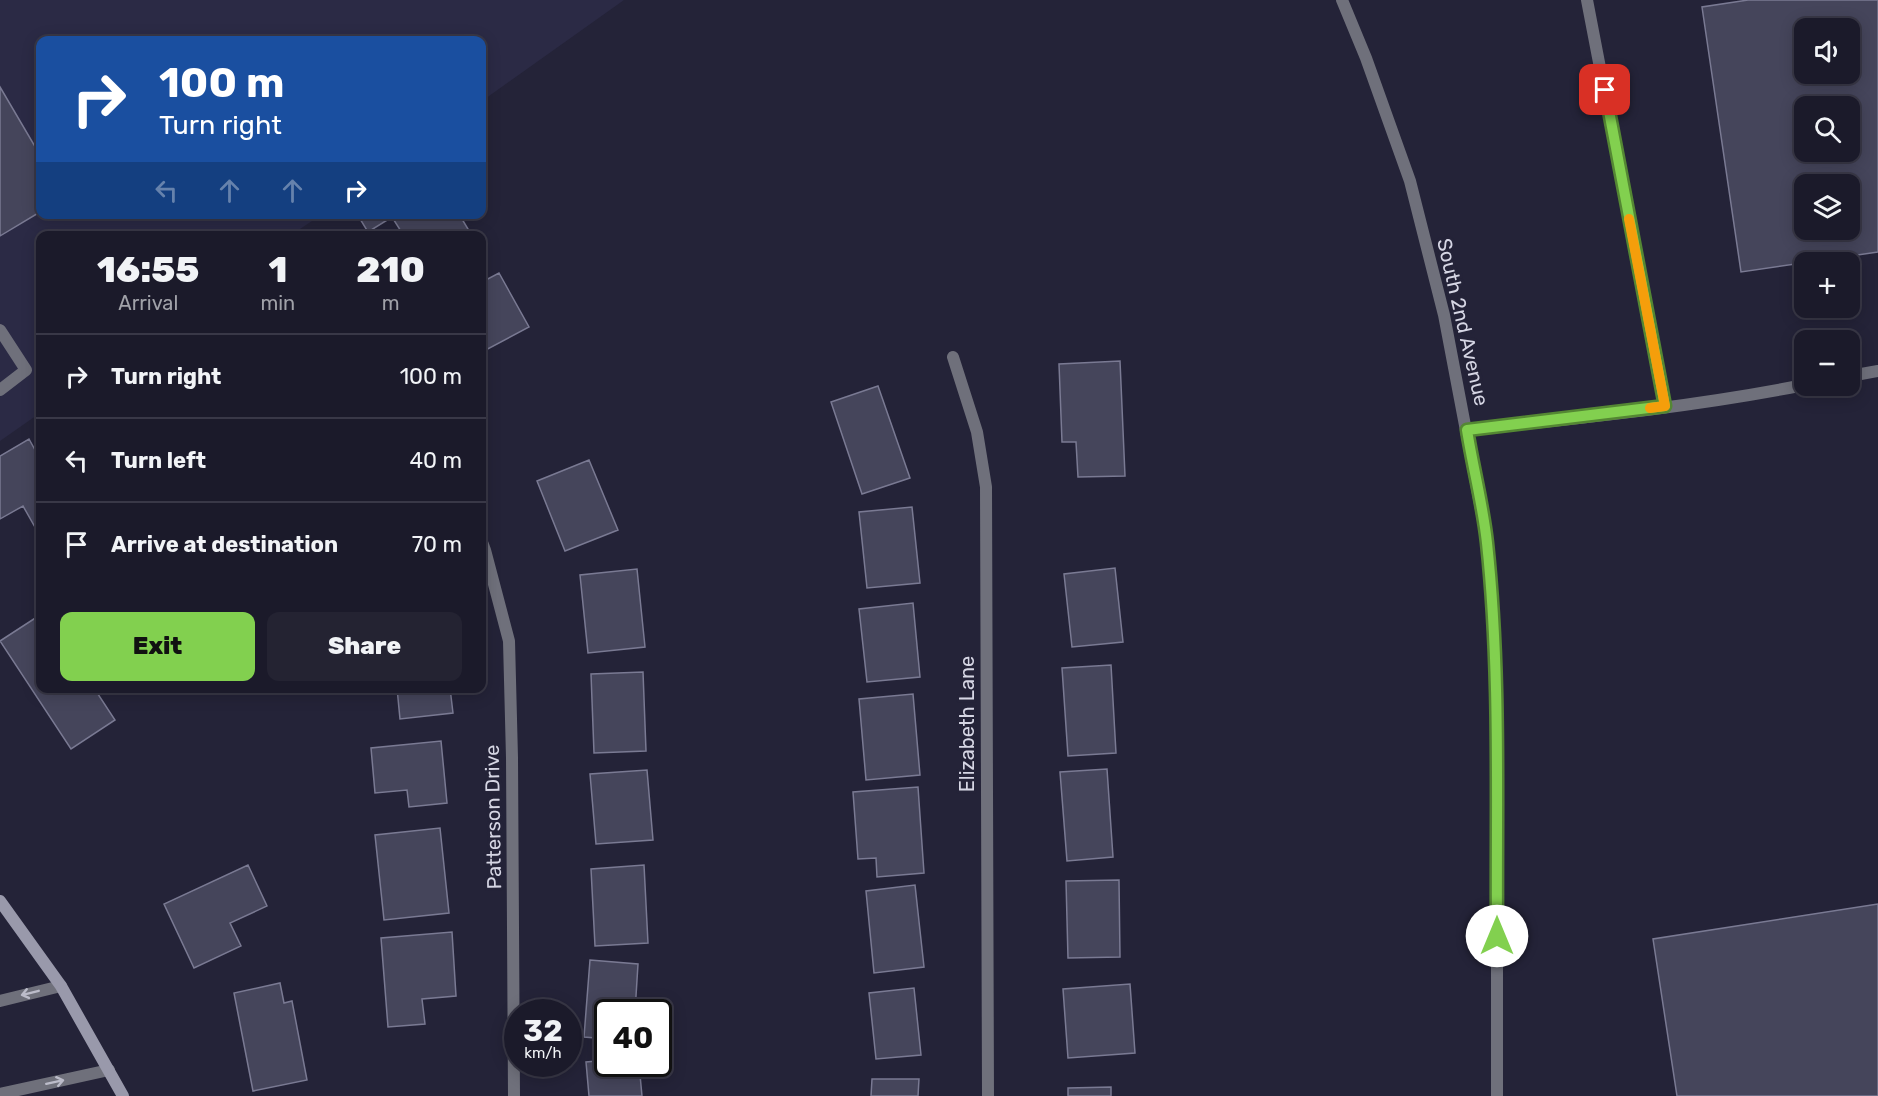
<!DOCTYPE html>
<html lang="en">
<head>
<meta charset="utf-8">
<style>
	:root { --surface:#1b1a2a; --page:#242332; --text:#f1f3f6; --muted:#a0a1a8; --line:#393847; --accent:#82d04f }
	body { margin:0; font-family:Rubik,sans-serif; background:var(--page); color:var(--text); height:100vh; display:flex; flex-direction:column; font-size:22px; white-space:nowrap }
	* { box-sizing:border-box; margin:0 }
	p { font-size:20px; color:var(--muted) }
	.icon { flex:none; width:33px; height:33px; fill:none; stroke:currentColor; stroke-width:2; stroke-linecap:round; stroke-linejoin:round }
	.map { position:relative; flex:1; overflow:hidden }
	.side { position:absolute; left:36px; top:231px; width:450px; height:462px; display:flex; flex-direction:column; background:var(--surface); border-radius:12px; box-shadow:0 3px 15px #0003,0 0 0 2px var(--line) }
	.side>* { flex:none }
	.banner { position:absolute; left:36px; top:36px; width:450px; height:183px; border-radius:12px; box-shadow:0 3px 15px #0003,0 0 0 2px var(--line); background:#1a4fa0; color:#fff; overflow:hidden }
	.fabs { position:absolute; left:1794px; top:18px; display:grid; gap:12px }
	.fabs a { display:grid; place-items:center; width:66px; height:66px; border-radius:12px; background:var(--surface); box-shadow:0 3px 15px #0003,0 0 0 2px var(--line); font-size:30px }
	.speed { position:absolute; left:504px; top:999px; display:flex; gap:12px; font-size:30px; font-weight:700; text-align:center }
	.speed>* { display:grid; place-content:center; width:78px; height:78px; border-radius:50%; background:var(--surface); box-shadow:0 3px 15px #0003,0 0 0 2px var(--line); line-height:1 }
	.speed small { font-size:15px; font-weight:400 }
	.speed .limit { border:3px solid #111; border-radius:9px; background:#fff; color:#111 }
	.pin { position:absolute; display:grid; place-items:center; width:51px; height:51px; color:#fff; margin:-26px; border-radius:12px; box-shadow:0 3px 9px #0006 }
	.me { position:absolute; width:66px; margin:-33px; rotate:0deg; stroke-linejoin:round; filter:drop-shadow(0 0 4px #0008) }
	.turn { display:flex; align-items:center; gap:21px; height:126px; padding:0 24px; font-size:27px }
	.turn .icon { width:78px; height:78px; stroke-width:2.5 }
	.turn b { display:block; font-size:42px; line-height:51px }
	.lanes { display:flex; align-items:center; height:57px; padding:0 24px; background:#0003; justify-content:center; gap:30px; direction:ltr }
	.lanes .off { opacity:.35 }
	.eta { display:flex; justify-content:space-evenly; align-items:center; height:102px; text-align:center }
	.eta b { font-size:36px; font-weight:800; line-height:42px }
	.primary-button { display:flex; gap:12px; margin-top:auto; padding:12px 24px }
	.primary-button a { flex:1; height:69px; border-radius:12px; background:var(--accent); color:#111; font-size:24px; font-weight:800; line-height:69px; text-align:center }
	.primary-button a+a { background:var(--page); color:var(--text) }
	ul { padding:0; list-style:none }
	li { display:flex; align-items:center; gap:18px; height:84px; padding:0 24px; border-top:2px solid var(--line) }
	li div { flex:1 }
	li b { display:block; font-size:22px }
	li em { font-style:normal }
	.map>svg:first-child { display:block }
	.built { fill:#2b2a45 }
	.building { fill:#45455b; stroke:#7a7a93; stroke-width:1.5; fill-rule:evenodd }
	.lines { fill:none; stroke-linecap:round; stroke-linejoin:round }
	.service { stroke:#6f707b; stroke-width:12 }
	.minor { stroke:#6f707b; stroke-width:12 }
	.tertiary { stroke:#6f707b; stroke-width:12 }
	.secondary { stroke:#9999ab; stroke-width:12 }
	.oneway { stroke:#bcbcca }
	.route-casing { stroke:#548733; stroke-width:15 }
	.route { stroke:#82d04f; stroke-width:10 }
	.slow { stroke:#f59e0b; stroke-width:10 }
	.labels { text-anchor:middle; stroke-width:6; stroke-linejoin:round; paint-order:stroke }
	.street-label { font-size:20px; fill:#d6d6e4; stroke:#242338 }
</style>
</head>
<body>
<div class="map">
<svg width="1878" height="1096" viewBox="0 0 1878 1096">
	<rect width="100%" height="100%" fill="#242338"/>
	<path class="built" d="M0 0H624L482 101V40H40V214L321 215 291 235 40 236V413L0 441Z"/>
	<path class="building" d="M1748 0H1878V252L1741 272 1702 7ZM1804 28H1850V74H1804ZM1804 106H1850V152H1804ZM1804 184H1850V230H1804Z
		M0 87 40 155V212L0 236Z
		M357 214H459L471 234 468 236H404L392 217 368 232Z
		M499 273 529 327 482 352V282Z
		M1120 361 1125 476 1078 477 1076 442H1062L1059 364Z
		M878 386 910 478 862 494 831 402Z
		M29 439 40 459V536L23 506 0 519V456Z
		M589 460 618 530 565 551 537 481Z
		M912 507 920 583 867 588 859 512Z
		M1115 568 1123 642 1072 647 1064 574Z
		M637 569 645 647 588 653 580 575Z
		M913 603 920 677 867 682 859 609Z
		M40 615V688H94L115 720 71 749 0 641Z
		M1111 665 1116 753 1068 756 1062 668Z
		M643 672 646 751 594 753 591 674Z
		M397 688H450L453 713 400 719Z
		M913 694 920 775 866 780 859 699Z
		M441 741 447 803 409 807 407 790 375 793 371 748Z
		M1107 769 1113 857 1067 861 1060 772Z
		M647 770 653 840 596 844 590 774Z
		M918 787 924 873 877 877 876 858 858 859 853 792Z
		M440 828 449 913 384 920 375 835Z
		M248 865 267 906 230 923 241 946 194 968 164 904Z
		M644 865 648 943 595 946 591 869Z
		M1119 880 1120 957 1068 958 1066 881Z
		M915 885 924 967 874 973 866 891Z
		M1878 904V1096H1677L1653 939Z
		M452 932 456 996 422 999 425 1024 388 1027 381 938Z
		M590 960 638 964 635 1012H608V1039L584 1037Z
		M280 983 284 1003 292 1001 307 1080 253 1091 234 993Z
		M1130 984 1135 1053 1068 1058 1063 989Z
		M914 988 921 1055 876 1059 869 993Z
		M608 1060V1064H639L642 1096H589L586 1062Z
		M872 1079H919L918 1096H871Z
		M1111 1087V1096H1068V1088Z"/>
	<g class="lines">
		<path class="service" d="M1587 0 1665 406
			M0 330 26 370 0 390
			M1850 376 1878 371
			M1467 430C1579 418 1693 407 1804 385
			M0 1001 61 986
			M0 1094 109 1070"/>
		<path class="minor" d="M953 357 977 432 986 487 988 1096
			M482 542 485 550 509 641 512 758 514 1096"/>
		<path class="tertiary" d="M1342 0 1366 58 1410 181 1444 315 1487 541 1494 635 1497 708V1096"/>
		<path class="secondary" d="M0 901 61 986 123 1096"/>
	</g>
	<defs><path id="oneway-shaft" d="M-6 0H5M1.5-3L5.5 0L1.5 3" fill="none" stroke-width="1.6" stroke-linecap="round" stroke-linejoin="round" transform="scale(1.5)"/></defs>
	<g class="oneway">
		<use href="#oneway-shaft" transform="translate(30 993) rotate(166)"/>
		<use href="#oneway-shaft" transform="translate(55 1082) rotate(-12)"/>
	</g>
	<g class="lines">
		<g class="route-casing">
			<path id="route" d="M1497 936C1496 805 1501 674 1487 543 1483 505 1473 468 1467 430L1665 406 1605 90"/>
		</g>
		<use href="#route" class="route"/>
		<path class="slow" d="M1629 219 1665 406 1650 408"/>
	</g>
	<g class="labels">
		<g class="street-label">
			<text transform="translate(1463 322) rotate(77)" y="7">South 2nd Avenue</text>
			<text transform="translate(967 724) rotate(-90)" y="7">Elizabeth Lane</text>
			<text transform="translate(493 817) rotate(-91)" y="7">Patterson Drive</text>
		</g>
	</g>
</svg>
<div class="fabs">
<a><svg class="icon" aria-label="sound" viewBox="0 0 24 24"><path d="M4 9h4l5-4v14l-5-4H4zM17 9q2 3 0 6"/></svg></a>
<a><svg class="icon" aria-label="search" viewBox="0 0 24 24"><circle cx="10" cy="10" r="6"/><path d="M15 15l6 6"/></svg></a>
<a><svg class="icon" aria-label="layers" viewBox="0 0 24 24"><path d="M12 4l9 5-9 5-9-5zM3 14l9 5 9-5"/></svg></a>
<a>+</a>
<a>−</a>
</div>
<div class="speed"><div>32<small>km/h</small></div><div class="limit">40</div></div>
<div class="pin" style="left:1605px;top:90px;background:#d93025"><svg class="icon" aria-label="arrive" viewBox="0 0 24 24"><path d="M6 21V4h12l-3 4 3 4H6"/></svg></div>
<svg class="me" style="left:1497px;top:936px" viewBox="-20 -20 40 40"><circle r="19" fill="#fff"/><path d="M0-13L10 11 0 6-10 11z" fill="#82d04f"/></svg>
<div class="banner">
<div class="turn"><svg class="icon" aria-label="right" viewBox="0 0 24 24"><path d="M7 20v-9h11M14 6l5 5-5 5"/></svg><div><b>100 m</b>Turn right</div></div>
<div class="lanes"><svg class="icon off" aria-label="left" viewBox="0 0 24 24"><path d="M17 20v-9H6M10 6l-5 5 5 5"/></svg><svg class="icon off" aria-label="ahead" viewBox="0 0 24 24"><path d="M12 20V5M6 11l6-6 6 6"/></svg><svg class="icon off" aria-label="ahead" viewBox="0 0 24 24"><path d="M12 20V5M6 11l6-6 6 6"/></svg><svg class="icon" aria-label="right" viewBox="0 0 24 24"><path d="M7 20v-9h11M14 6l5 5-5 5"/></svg></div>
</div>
<section class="side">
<div class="eta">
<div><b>16:55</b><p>Arrival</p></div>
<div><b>1</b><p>min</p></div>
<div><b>210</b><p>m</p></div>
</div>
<ul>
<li><svg class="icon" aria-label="right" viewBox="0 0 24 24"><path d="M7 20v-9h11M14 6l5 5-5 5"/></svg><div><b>Turn right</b></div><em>100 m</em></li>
<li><svg class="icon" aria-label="left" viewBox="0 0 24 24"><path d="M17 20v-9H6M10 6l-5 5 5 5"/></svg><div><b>Turn left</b></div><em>40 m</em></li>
<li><svg class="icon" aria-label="arrive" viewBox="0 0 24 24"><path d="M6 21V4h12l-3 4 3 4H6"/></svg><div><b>Arrive at destination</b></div><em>70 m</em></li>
</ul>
<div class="primary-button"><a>Exit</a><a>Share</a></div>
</section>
</div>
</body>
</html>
